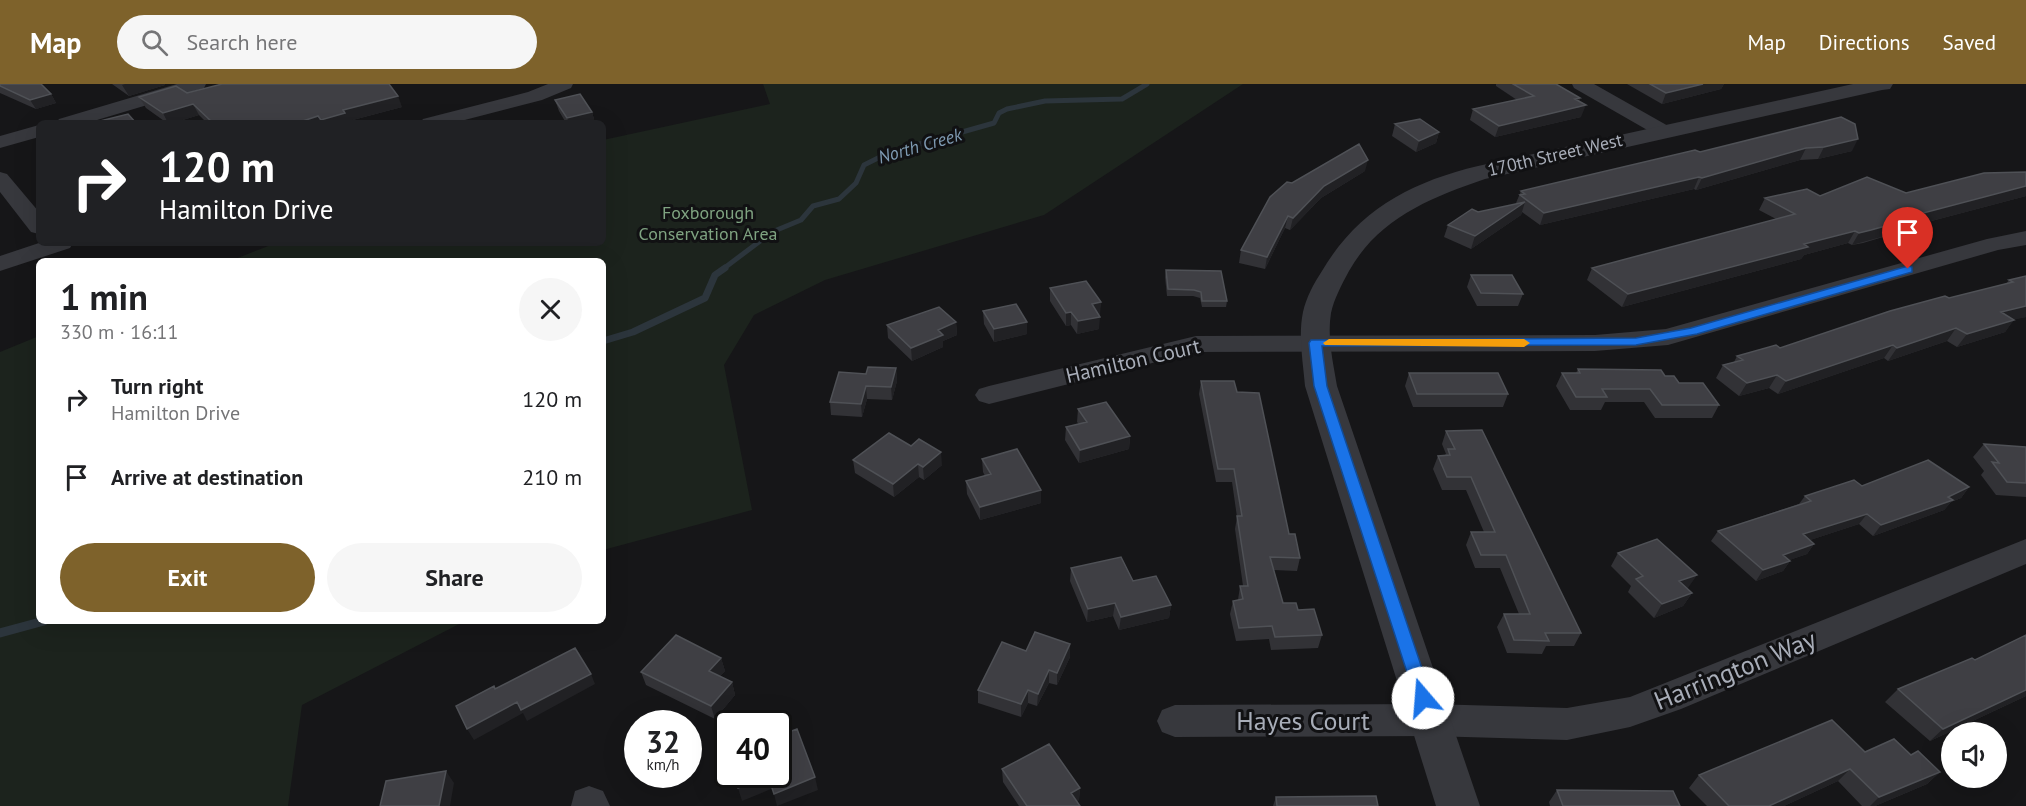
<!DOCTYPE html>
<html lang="en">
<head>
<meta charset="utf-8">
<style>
	:root { --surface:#fff; --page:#f6f6f6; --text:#202124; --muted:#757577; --accent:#7e622b }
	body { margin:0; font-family:"PT Sans",sans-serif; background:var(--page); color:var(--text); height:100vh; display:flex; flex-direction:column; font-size:22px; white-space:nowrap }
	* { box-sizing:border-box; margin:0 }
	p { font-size:20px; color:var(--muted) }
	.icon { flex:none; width:33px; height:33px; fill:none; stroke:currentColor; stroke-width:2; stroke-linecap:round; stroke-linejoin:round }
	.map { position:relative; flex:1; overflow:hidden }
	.side { position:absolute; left:36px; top:174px; width:570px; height:366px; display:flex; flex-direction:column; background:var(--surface); border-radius:9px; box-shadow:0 6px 24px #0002 }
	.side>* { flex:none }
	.banner { position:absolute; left:36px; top:36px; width:570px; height:126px; border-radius:9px; box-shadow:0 6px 24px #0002; background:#202124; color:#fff; overflow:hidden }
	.fabs { position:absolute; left:1941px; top:638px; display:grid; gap:12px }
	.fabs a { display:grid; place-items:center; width:66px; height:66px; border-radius:50%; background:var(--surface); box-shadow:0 6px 24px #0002; font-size:30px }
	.speed { position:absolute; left:624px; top:626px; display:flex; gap:12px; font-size:30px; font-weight:700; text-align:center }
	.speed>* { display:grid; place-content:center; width:78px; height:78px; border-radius:50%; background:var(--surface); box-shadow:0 6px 24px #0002; line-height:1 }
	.speed small { font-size:15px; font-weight:400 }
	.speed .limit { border:3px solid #111; border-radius:9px; background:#fff; color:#111 }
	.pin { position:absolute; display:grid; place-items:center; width:51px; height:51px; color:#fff; margin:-62px -26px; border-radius:50% 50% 50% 0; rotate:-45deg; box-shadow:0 0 6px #0007 }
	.pin .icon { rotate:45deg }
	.me { position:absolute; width:66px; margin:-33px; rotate:342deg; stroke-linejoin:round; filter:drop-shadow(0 0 4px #0008) }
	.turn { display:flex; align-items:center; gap:21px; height:126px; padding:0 24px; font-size:27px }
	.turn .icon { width:78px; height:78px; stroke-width:2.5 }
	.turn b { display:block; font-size:42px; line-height:51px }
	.round { display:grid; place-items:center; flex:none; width:63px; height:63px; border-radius:32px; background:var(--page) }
	.overview { display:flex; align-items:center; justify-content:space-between; height:102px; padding:0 24px }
	h1 { font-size:36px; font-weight:700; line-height:45px }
	.cta { display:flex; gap:12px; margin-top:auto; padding:12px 24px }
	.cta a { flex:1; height:69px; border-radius:36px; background:var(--accent); color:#fff; font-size:24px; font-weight:700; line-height:69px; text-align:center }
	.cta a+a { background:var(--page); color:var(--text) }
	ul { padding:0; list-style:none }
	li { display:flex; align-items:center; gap:18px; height:78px; padding:0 24px }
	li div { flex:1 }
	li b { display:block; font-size:22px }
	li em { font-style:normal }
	header { display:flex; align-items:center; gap:36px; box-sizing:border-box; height:84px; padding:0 30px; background:var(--accent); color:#fff }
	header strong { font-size:28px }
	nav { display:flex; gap:33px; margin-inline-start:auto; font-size:21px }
	.search { width:420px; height:54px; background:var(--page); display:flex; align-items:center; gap:15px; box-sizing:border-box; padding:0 21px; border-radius:33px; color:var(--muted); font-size:22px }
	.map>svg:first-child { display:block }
	.green { fill:#1c231d }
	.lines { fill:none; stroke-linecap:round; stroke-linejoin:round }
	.stream-far2 { stroke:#2c353c; stroke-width:5 }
	.stream-far1 { stroke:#2c353c; stroke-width:7 }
	.stream { stroke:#2c353c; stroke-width:9 }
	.minor { fill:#37383d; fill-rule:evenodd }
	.tertiary { fill:#37383d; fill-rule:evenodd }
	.wall { fill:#323236 }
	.shaded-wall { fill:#212124 }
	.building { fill:#3f3f44; stroke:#4f5156; stroke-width:1.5 }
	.route { fill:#1a73e8; stroke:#114b97; stroke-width:1.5 }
	.slow { fill:#f59e0b }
	.labels { text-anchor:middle; stroke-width:6; stroke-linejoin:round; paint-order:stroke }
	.far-water-label { font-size:18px; font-style:italic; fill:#7f9bb3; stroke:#111113 }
	.far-street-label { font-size:18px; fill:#a8adb8; stroke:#111113 }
	.far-park-label { font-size:18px; fill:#7fa381; stroke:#111113 }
	.street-label { font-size:21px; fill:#a8adb8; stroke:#111113 }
	.near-street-label { font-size:26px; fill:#a8adb8; stroke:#111113 }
</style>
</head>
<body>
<header>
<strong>Map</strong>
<div class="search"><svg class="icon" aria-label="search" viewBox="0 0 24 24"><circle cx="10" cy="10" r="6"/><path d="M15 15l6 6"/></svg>Search here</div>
<nav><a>Map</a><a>Directions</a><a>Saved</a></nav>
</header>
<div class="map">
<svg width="2026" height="722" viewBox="0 0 2026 722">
	<rect width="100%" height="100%" fill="#161618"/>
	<path class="green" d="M763 0H1243L1044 131 825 196 754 231 724 281 752 426 603 466V177H230L276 159H603V56L770 20Z
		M39 252V537H465L302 621 288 722H0V268Z"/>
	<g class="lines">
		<path class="stream-far2" d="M723 185 772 148 801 136 813 122 839 115 856 99 864 81 888 69 994 39 999 29 1007 25 1045 17 1122 15 1147 0"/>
		<path class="stream-far1" d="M603 257 633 248 705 214 715 191 725 184"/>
		<path class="stream" d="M0 549 44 537"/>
		<path class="minor" d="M177 0H206L204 4 87 39H56L59 35Z
			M548 0H573L571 4 542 16 453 39H420L423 35 528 8Z
			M1572 0H1594L1670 43 1673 47 1670 51H1656L1574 4Z
			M39 41V53L0 64V52Z
			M0 88 7 90 39 128V150L31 148 0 108Z
			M2026 147V161L1998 166 1668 261 1595 267 1196 268 989 320 979 317 975 311 979 305 989 302 1196 252 1595 251 1666 245 1987 155Z
			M39 159H73L70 164 0 187V172Z
			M2026 455V480L1681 625 1630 643 1567 656 1430 652 1175 653 1162 648 1157 637 1162 626 1175 621 1430 620 1567 624 1630 613Z
			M589 702 603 707 610 722H571L575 707Z"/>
		<path class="tertiary" d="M1853 0H1893L1890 5 1882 6 1485 95C1430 114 1379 134 1349 187 1342 200 1334 215 1331 229 1327 253 1333 278 1337 302L1480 722H1436L1305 302C1303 278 1298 252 1303 228 1306 214 1314 199 1322 187 1358 126 1411 98 1478 82Z"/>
	</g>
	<path class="wall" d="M0 0 51 10 56 19 36 25 0 9Z
		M112 0H164L165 1 129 12Z
		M1496 0H1556L1580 14 1579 17 1581 33 1495 53 1470 36 1473 25 1517 16 1496 2Z
		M1627 0H1724L1721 5 1662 20Z
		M187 9 402 23 349 37 350 39H207L199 31 173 39H167L146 24 139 13Z
		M555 16 592 28 595 39H566L559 27Z
		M1841 33 1852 67 1818 75 1800 76 1696 106 1694 105 1540 141 1522 128 1521 131 1471 165 1444 153 1448 141 1478 128 1517 120 1516 119 1521 107 1700 68Z
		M1395 40 1439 48 1436 59 1416 68 1392 52Z
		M1365 87 1321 114 1290 146 1285 144 1265 185 1239 179 1241 166 1292 99Z
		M2026 88V112L1905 144 1903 147 1863 159 1852 161 1848 159 1804 171 1801 175 1622 223 1587 196 1592 184 1776 135 1759 126 1765 114 1906 109Z
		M1166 186 1227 217 1226 223H1202L1200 214 1193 212H1167L1165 193Z
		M1471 191 1523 210 1518 222H1477L1467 203Z
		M2026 192V233L2014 235 2005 248 1957 263 1947 257 1888 277 1884 274 1778 310 1769 304 1739 312 1716 294 1723 281 1734 278 1737 272 1780 264 1949 214 2006 200 2009 196Z
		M1050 204 1101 218 1099 231V245L1077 250 1071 241 1066 242 1050 217Z
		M983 227 1027 250 994 258 984 240Z
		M956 238 957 251 943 257V263L912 277 888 254 887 241Z
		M896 284 897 297 892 316 867 315 862 333 831 331 830 318 866 290Z
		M1578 285 1665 292 1719 321 1712 334H1655L1644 318H1605L1601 326H1570L1556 302 1562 289H1576Z
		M1409 289 1508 310 1503 323H1413L1405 302Z
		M1201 297 1237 308 1289 450 1300 474 1297 487 1274 486 1283 519 1298 526 1322 551 1318 564 1271 566 1269 555 1236 557 1230 530 1233 517 1238 516 1240 502H1243L1235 445 1237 433 1232 398H1216L1199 310Z
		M1078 325 1130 352 1129 365 1079 379 1065 356 1066 343 1079 340 1077 338Z
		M1446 347 1581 549 1574 562H1546L1542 570 1507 569 1497 543 1504 530H1519L1500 484H1475L1466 461 1471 448H1484L1466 406H1442L1433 385 1438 372 1445 371 1446 370 1442 360Z
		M1984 360 2026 363V413L1996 411 1981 391 1984 387 1973 373Z
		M982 375 1041 406V419L980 436 967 410 966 397 985 392 983 388Z
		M853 376 942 381 924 396 919 393 894 413 855 389Z
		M1862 402 1969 403 1961 414 1951 418 1944 426 1873 452 1859 440 1810 456 1814 460 1807 470 1789 476 1790 477 1783 487 1756 497 1711 457 1718 447 1799 420 1805 412Z
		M1618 469 1688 504 1687 505 1692 509 1683 522 1654 534 1628 508 1631 502 1611 482Z
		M1071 484 1133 497 1171 521 1169 534 1119 546 1113 532 1087 538 1070 497Z
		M1070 560V573L1057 601 1049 599 1037 622 1028 619 1021 633 978 619V606L1026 567Z
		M721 574 725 587 720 592 732 598 735 611 715 635 646 601 641 588Z
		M1898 605 2026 612 1930 657 1885 618Z
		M1865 668 1911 671 1940 688 1927 700 1875 722H1862L1838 697 1784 722H1707L1689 704 1699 691Z
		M1002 685 1080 704 1079 716 1077 717 1080 722H1019L1003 698Z
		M1557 706 1680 722H1550L1549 718Z
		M1276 713 1378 722H1273Z"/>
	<path class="shaded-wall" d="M125 0H164L165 1 129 12 122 1Z
		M1703 0H1724L1721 5 1662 20 1666 9Z
		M51 10 56 19 36 25 30 16Z
		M398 12 402 23 349 37 350 39H322L321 36 343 26Z
		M1580 14 1577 24 1586 21 1581 33 1495 53 1499 42Z
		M193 20 199 31 173 39H168L163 29Z
		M592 28 595 39H569L567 34Z
		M318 32 321 39H297Z
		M1439 48 1436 59 1416 68 1419 57Z
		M1858 55 1852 67 1818 75 1824 63Z
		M1806 64 1800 76 1696 106 1702 94Z
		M1368 76 1365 87 1321 114 1290 146 1293 134 1324 102Z
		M1699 93 1694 105 1540 141 1544 129Z
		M2026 102V112L1905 144 1903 147 1852 161 1859 149 1908 133Z
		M1525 118 1521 131 1471 165 1475 152Z
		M1288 132 1285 144 1265 185 1267 173Z
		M1855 147 1848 159 1804 171 1801 175 1622 223 1628 210 1804 160Z
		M1101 218 1100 231 1091 233 1092 220Z
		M2026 222V233L1991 241 2001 228Z
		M1071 228V241L1066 242V229Z
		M1100 233 1099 245 1077 250 1078 237Z
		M2014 236 2005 248 1957 263 1967 250Z
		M956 238 957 251 943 257V263L912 277 911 264 938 246Z
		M1027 238V250L994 258V245Z
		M1956 244 1947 257 1888 277 1897 264Z
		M1893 261 1884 274 1778 310 1786 297Z
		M896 284 897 297 892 316 891 303Z
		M1777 291 1769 304 1739 312 1747 299Z
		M866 302 867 315 862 333 861 320Z
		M1130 352 1129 365 1079 379 1080 366Z
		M941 368 942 381 924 396 923 383Z
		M918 380 919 393 894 413 893 400Z
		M1969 403 1961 414 1951 418 1944 426 1873 452 1881 441Z
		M1041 406V419L980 436V423Z
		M1867 430 1859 440 1795 461 1803 450Z
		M1814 460 1807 470 1775 481 1783 471Z
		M1790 477 1783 487 1756 497 1763 486Z
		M1697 491 1688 504 1671 510 1679 497Z
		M1692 509 1683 522 1654 534 1662 520Z
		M1115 519 1113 532 1087 538 1088 525Z
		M1171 521 1169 534 1119 546 1121 533Z
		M1070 560V573L1057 601V589Z
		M721 574 725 587 713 600 709 587Z
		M1049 586V599L1037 622 1038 610Z
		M591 590 595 600 527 637 523 629 474 656 467 645 517 618Z
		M732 598 735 611 715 635 711 622Z
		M1028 606V619L1021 633V620Z
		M2026 606V612L1930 657 1943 645Z
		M1850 685 1838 697 1784 722H1769Z
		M446 687 454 699 450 722H439Z
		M1940 688 1927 700 1875 722H1870L1879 713Z
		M768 692 771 705 742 717 738 704Z
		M815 693 818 706 777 722 774 710Z
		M1080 704 1079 716 1070 721 1071 709Z"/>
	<path class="building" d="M0 0H41L51 10 30 16 0 2Z
		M222 0H389L398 12 343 26 345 29 321 36 318 32 297 39H213L193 20 163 29 139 13 176 2 187 9Z
		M1513 0H1556L1580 14 1575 15 1586 21 1499 42 1473 25 1534 12Z
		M1650 0H1703L1666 9Z
		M580 10 592 28 567 34 555 16Z
		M128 30 136 39H92Z
		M1841 33 1855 40 1858 55 1824 63 1806 64 1702 94 1699 93 1544 129 1520 111 1525 110 1521 107 1695 66 1700 68Z
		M1420 35 1439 48 1419 57 1395 40Z
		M1359 60 1368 76 1324 102 1293 134 1288 132 1267 173 1241 166 1270 113 1287 98 1292 99Z
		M2026 88V102L1908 133 1911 135 1871 146 1859 149 1855 147 1804 160 1808 163 1628 210 1592 184 1795 130 1765 114 1807 105 1820 112 1867 93 1906 109 1984 89Z
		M1525 118 1475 152 1448 141 1472 125 1478 128Z
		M1166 186 1221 187 1227 217H1202L1201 208 1194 206 1168 205Z
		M1471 191H1512L1523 210 1481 209Z
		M2026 192V222L2001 228 2014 236 1967 250 1956 244 1897 264 1893 261 1786 297 1777 291 1747 299 1723 281 1743 276 1737 272 1776 261 1780 264 1890 227 1945 212 1949 214 2013 198 2009 196Z
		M1086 197 1101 218 1092 220 1100 233 1078 237 1071 228 1066 229 1050 204Z
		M1016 220 1027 238 994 245 983 227Z
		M939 223 956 238 938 246 943 251 911 264 887 241Z
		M868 283 896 284 891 303 866 302 861 320 830 318 839 288 866 290Z
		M1578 285 1661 286 1665 292H1674L1679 299H1703L1719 321H1662L1650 305H1602L1607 313H1576L1562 289H1580Z
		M1409 289H1498L1508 310H1417Z
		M1201 297H1234L1237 308 1259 309 1289 450H1295L1300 474 1270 473 1283 519H1296L1298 526 1314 525 1322 551 1275 553 1272 542 1239 544 1233 517 1243 515 1240 502H1248L1237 432H1242L1234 385H1218Z
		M1106 318 1130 352 1080 366 1066 343 1087 338 1078 325Z
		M1482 346 1581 549H1545L1549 557 1514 556 1504 530H1530L1506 471H1481L1471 448H1495L1471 393H1447L1438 372 1450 371 1448 365H1455L1446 347Z
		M889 349 911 362 919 355 941 368 923 383 918 380 893 400 853 376Z
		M1984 360 2026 363V399L2007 398 1992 378 1999 379Z
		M1017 365 1041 406 980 423 966 397 991 390 982 375Z
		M1928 376 1969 403 1948 413 1953 416 1881 441 1867 430 1803 450 1814 460 1783 471 1790 477 1763 486 1718 447 1811 417 1805 412 1854 396 1862 402Z
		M1657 455 1697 491 1679 497 1692 509 1662 520 1636 495 1643 492 1618 469Z
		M1121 473 1133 497 1156 492 1171 521 1121 533 1115 519 1088 525 1071 484Z
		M1035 548 1070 560 1057 589 1049 586 1038 610 1028 606 1021 620 978 606 1002 558 1026 567Z
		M676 551 721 574 709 587 732 598 711 622 641 588Z
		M2026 551V606L1943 645 1898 605 1972 574 1975 576Z
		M575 564 591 590 521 626 517 618 467 645 456 622 494 602 495 605Z
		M1832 636 1865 668 1894 655 1911 671 1918 667 1940 688 1879 713 1850 685 1769 722H1729L1699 691Z
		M797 645 815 693 774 710 768 692 738 704 733 690H778V652Z
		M1049 660 1080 704 1071 709 1080 722H1027L1002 685Z
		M446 687 439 722H380L386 697Z
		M1557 706 1673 707 1680 722H1563Z
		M1376 712 1378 722H1277L1276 713Z"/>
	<path class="route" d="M1908 182 1912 183V188L1697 250 1636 261 1322 262 1327 302 1432 614 1429 619 1423 621 1417 619 1314 302 1309 259 1311 256 1636 254 1691 244Z"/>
	<path class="slow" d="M1329 255H1524L1530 259 1524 263 1325 261 1323 259Z"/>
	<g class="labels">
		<g class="far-water-label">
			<text transform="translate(920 62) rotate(-16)" y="6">North Creek</text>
		</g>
		<g class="far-street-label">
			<text transform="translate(1555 71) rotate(-13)" y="6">170th Street West</text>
		</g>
		<g class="far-park-label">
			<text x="708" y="135">Foxborough<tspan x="708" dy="21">Conservation Area</tspan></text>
		</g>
		<g class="street-label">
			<text transform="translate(1133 277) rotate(-13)" y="7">Hamilton Court</text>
		</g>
		<g class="near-street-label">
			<text transform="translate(1735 586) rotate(-22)" y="9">Harrington Way</text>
			<text x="1303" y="646">Hayes Court</text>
		</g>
	</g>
</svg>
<div class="fabs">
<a><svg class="icon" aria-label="sound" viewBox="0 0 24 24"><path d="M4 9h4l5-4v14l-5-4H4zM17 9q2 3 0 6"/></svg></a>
</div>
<div class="speed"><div>32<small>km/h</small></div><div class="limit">40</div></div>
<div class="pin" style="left:1908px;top:185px;background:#d93025"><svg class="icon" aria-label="arrive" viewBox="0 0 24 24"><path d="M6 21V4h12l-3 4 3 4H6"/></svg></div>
<svg class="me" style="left:1423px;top:614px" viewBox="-20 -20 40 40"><circle r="19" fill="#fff"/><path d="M0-13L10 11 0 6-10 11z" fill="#1a73e8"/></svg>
<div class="banner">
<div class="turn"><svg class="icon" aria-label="right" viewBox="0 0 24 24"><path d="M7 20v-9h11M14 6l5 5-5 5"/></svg><div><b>120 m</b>Hamilton Drive</div></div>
</div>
<section class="side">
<div class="overview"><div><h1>1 min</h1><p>330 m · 16:11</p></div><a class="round"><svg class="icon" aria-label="close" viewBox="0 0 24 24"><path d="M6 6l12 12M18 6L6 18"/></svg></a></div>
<ul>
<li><svg class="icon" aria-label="right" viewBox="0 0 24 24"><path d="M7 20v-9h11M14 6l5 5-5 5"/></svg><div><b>Turn right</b><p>Hamilton Drive</p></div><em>120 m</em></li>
<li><svg class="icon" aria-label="arrive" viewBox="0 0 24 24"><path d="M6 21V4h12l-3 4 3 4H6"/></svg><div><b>Arrive at destination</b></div><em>210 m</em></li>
</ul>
<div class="cta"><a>Exit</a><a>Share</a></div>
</section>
</div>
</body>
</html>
